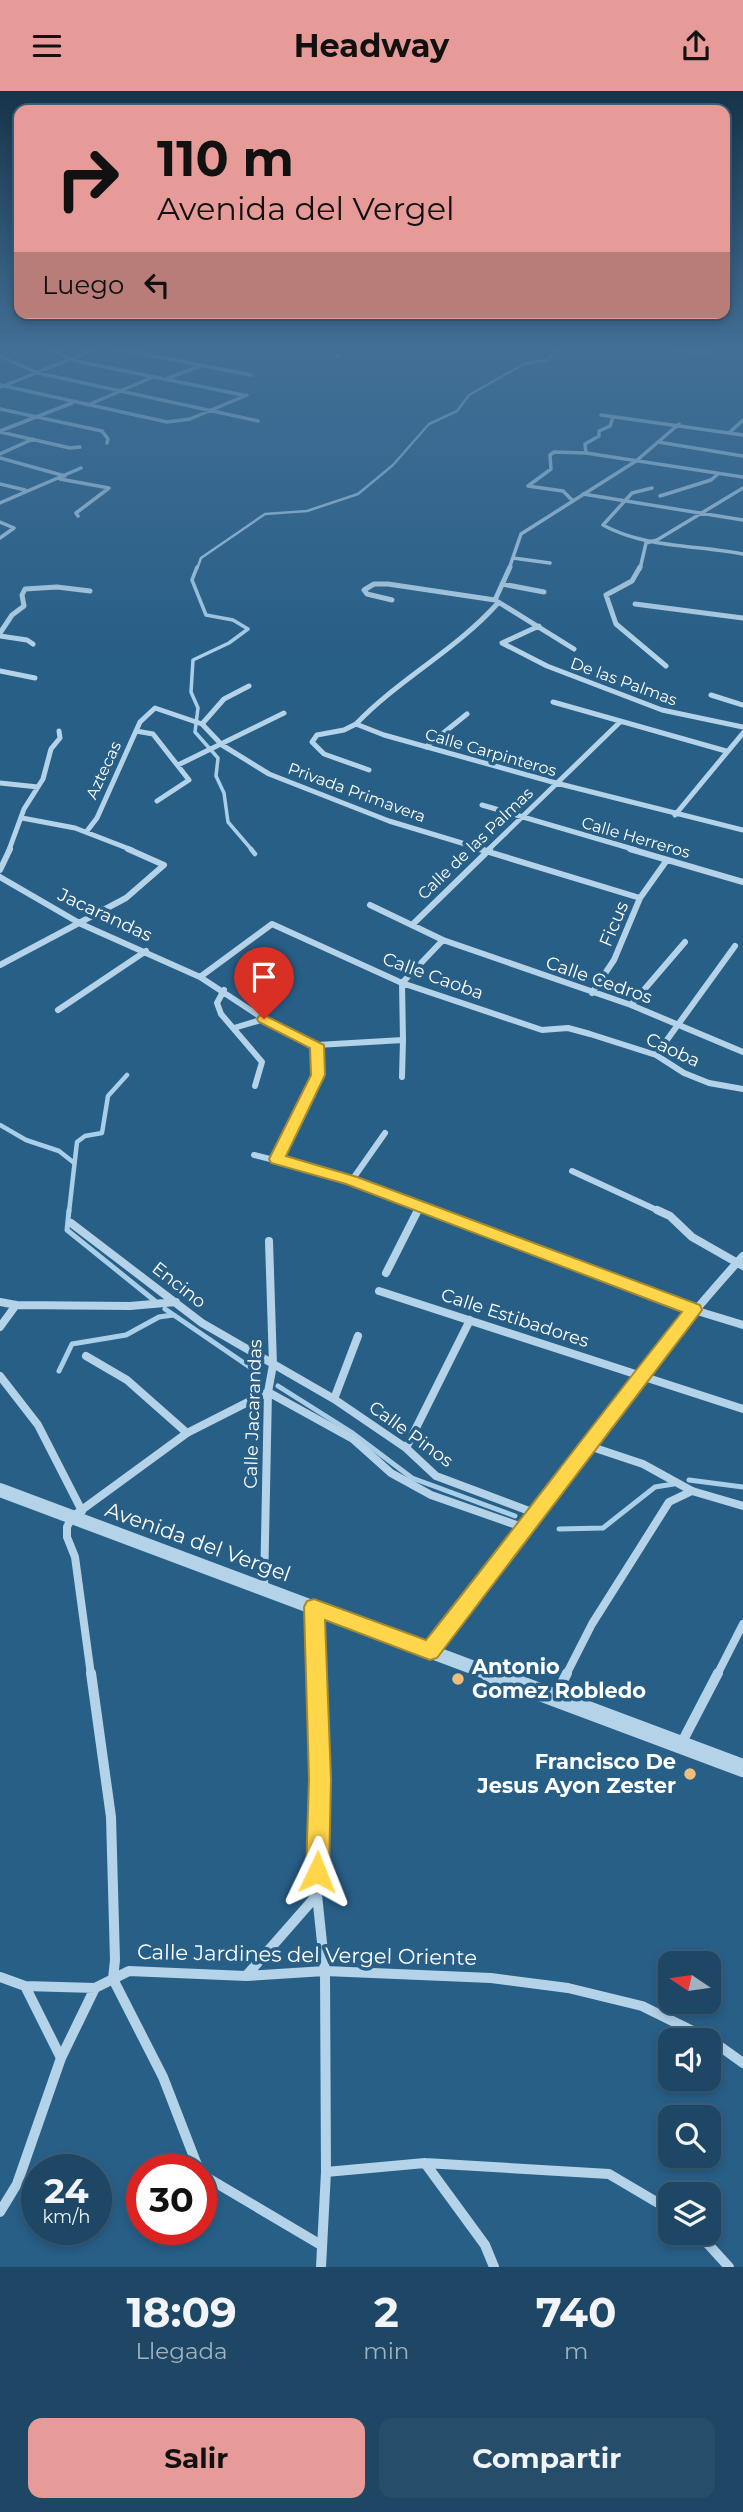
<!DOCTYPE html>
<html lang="es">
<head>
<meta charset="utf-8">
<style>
	:root { --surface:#1e4765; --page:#264e6b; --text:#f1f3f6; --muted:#a1b2bf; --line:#3c5f79; --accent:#e69b98 }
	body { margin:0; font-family:Montserrat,sans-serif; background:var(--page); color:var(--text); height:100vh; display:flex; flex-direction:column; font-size:26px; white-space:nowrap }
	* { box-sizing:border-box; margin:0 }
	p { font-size:23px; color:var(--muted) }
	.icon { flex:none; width:38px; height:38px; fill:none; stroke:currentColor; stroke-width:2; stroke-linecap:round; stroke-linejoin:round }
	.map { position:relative; height:2176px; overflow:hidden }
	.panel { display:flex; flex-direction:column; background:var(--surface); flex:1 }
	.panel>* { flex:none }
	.banner { position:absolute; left:14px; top:14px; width:716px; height:214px; border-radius:14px; box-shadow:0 4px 10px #0003,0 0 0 2px var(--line); background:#e69b98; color:#111; overflow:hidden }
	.needle { width:46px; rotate:283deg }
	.tools { position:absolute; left:658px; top:1860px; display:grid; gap:14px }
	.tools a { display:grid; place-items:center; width:63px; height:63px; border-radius:14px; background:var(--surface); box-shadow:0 4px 10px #0003,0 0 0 2px var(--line); font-size:35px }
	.speed { position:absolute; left:21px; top:2063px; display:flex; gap:14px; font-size:35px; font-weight:700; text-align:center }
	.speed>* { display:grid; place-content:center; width:91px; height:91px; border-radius:50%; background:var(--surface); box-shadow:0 4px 10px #0003,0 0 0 2px var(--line); line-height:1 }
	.speed small { font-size:18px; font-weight:400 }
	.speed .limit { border:10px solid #d22; background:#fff; color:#111 }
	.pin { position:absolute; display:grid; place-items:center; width:60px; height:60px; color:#fff; margin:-72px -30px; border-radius:50% 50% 50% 0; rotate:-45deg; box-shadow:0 0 7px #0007 }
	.pin .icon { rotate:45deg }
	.me { position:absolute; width:77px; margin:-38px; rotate:2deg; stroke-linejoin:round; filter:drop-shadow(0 0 5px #0008) }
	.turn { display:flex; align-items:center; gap:24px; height:147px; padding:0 28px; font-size:32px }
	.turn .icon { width:91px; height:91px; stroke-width:2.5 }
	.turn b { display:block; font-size:49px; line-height:60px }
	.then { display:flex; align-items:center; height:66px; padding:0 28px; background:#0003; gap:14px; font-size:26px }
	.eta { display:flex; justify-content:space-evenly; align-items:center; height:119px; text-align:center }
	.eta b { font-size:42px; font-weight:700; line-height:49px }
	.action { display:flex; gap:14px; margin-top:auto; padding:14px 28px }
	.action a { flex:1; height:80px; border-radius:14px; background:var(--accent); color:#111; font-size:28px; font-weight:700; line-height:80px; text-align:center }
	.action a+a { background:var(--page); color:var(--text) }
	header { display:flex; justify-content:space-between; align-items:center; height:91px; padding:0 28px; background:var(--accent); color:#111; font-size:32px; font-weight:700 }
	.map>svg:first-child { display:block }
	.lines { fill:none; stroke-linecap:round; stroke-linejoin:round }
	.stream-far3 { stroke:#a9cfe8; stroke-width:2.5 }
	.stream-far2 { stroke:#a9cfe8; stroke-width:3.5 }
	.stream-far1 { stroke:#a9cfe8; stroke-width:4.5 }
	.stream { stroke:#a9cfe8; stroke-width:5 }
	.minor-far4 { stroke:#b4d3e8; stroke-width:3.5 }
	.minor-far3 { stroke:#b4d3e8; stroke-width:5 }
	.minor-far2 { stroke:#b4d3e8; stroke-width:6 }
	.minor-far1 { stroke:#b4d3e8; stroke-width:8 }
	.minor { stroke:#b4d3e8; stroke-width:10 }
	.tertiary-far1 { stroke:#b4d3e8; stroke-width:14 }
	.tertiary { stroke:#b4d3e8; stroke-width:18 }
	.route { fill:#ffd54a; stroke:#a68a30; stroke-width:2 }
	.poi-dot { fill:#f0bd7b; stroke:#285f87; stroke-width:2.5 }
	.labels { text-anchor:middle; stroke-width:7; stroke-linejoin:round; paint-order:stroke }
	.far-street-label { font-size:16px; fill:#fff; stroke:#285f87 }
	.street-label { font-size:18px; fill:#fff; stroke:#285f87 }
	.near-street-label { font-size:21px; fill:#fff; stroke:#285f87 }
	.near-poi-label { font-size:21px; font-weight:bold; fill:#fff; stroke:#285f87; text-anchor:start }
</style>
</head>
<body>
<header><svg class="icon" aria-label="menu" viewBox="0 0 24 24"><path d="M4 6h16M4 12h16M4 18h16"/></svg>Headway<svg class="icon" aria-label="share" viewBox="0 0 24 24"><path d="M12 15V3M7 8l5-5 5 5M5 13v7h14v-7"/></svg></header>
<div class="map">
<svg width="743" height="2176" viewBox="0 0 743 2176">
	<rect width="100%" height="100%" fill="#285f87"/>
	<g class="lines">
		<path class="stream-far3" d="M197 478 201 467 265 423 307 420 358 403 393 374 429 333 457 320 469 304 524 273 548 269 555 260"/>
		<path class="stream-far2" d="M197 476 192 489 206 524 233 529 248 538 229 552 193 569 191 601 198 617 195 641 218 667 216 685 224 702 228 731 252 759"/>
		<path class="stream-far1" d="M251 758 255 763
			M0 1034 26 1049 59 1060 73 1071
			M69 1121 77 1051 85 1045 102 1042 108 1005 127 984"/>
		<path class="stream" d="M69 1119 67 1139 155 1210
			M165 1218 257 1281
			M59 1280 72 1253 126 1244 159 1226 173 1224
			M278 1295 351 1341 412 1387 515 1425
			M689 1389 743 1396
			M559 1438 603 1437 655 1396 674 1393"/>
		<path class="minor-far4" d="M46 257 76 270 243 304
			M113 257 251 284
			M669 257 711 263
			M336 264 339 265
			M0 265 38 282 258 330
			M166 288 200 275
			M0 294 167 331 190 328 247 304
			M1 296 98 257
			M88 314 153 286
			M0 318 102 340 108 348 107 352
			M601 324 743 344
			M0 340 72 312
			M0 341 70 357 80 356
			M730 341 743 329
			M658 351 743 365
			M586 362 585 353 599 345V340L610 335 613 326
			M0 363 33 348
			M0 367 65 385
			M60 388 109 397 76 422 78 425
			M0 393 25 399
			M652 397 632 402 603 434C644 457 698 454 743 463
			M583 403 743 429
			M660 405 711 389 718 383
			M573 410 563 400 528 395 551 378 550 364 554 361 586 362 743 386
			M0 412 81 377
			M0 431 14 437 0 447
			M513 467 550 472
			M509 478 521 443 636 370 679 333
			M640 478 646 452 657 449 743 397"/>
		<path class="minor-far3" d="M640 476 632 490 606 504 616 533 666 575
			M502 493 544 501
			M392 509 367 503 364 499 374 493H388L495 509 574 558
			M495 509 510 476
			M498 512C456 559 399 588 356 633L384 644 556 692 743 739
			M635 513 743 527
			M539 535 502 552 547 575 662 619 743 636
			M0 542 12 524 24 515 22 504 25 498 57 496 90 500
			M0 545 27 549 33 553
			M0 580 35 587
			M711 604 743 614
			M553 611 726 660
			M202 633 224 608 249 595
			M356 633 344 639 317 644 312 651 324 663 369 679
			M136 640 153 643 189 689 157 710
			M426 656 467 623
			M178 674 284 622
			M0 692 38 696
			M482 714 636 759
			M675 724 743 642
			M22 727 75 737 132 759
			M87 740 97 727 140 631 155 617 202 633 222 654 269 683 389 730 485 759
			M9 759 24 718 43 688 51 658 60 647 59 640
			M488 759 619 632"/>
		<path class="minor-far2" d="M479 758 640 807
			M630 758 743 791
			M0 779 10 758
			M0 786 81 833 200 886 264 928 317 954 318 984 277 1068
			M370 814 443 849 631 914 743 961
			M412 834 490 758
			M0 874 126 807 164 774 128 758
			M200 886 272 833 402 892 542 939 568 937 590 943 656 964 684 982 709 992 743 998
			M402 892 443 849
			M224 899 217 912 221 923 262 971 255 995
			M592 902 614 869 640 807 667 769
			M631 914 685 851
			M58 919 146 860
			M234 937 264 928
			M317 954 403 949 402 892
			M656 964 735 855
			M402 986 403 949
			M254 1064 352 1089 435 1121
			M572 1080 661 1121
			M352 1089 385 1042
			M417 1121 420 1115"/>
		<path class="minor-far1" d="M431 1119 694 1219 743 1234
			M657 1119 670 1125 692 1146 743 1175
			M71 1132 202 1232 334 1308 406 1357 436 1385 537 1423
			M386 1182 418 1119
			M379 1200 743 1318
			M0 1211 16 1214 130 1215 176 1211
			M0 1236 16 1214
			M86 1265 127 1289 187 1342
			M0 1285 38 1334 82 1420
			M334 1308 358 1245
			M586 1354 643 1373 692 1400 743 1415
			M406 1357 470 1229
			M264 1497 268 1301 273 1274 269 1150
			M314 1516 316 1584
			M430 1560C533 1428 630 1290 743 1165
			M91 1584 75 1466 67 1446V1436L72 1426 187 1342 268 1301 353 1348 391 1382 431 1404 525 1437
			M566 1584 592 1533 669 1411 692 1400
			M717 1584 743 1533"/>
		<path class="minor" d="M91 1582 111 1726 115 1869 113 1888 163 1986 199 2079
			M316 1582 320 1688 317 1804 325 1880 326 2081 321 2176
			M555 1606 567 1582
			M681 1653 718 1582
			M246 1885 317 1804
			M0 1886 25 1895 95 1897 129 1880 246 1885 325 1880 491 1887 568 1897 642 1915 711 1949 743 1972
			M25 1895 61 1967
			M425 2072 485 2154 494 2176
			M326 2081 425 2072 609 2083 670 2119
			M201 2083 321 2154
			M0 2121 17 2093 61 1967 95 1897
			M698 2142 729 2176"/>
		<path class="tertiary-far1" d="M0 1399 493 1584"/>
		<path class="tertiary" d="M489 1582 743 1677"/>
	</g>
	<linearGradient id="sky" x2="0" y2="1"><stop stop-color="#16344a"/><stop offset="0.46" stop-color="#426f96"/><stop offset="1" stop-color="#426f96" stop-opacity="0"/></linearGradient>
	<rect width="743" height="561" fill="url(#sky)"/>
	<path class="route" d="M264 924 324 954 325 984 286 1065 357 1086 700 1214 702 1219 437 1567 430 1569 325 1529 331 1688 329 1781 325 1788 317 1792 309 1788 306 1781 309 1688 304 1516 307 1510 314 1508 426 1549C512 1441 595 1330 682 1221L346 1093 271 1072 269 1068 311 984 310 957 259 931 257 928 259 925Z"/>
	<g class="poi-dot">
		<circle cx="458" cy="1588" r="7"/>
		<circle cx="690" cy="1683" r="7"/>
	</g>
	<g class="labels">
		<g class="far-street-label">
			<text transform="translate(624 590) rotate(20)" y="6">De las Palmas</text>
			<text transform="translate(491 661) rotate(16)" y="6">Calle Carpinteros</text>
			<text transform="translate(103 679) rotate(-65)" y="6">Aztecas</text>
			<text transform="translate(357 701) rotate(20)" y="6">Privada Primavera</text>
			<text transform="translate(636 746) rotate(16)" y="6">Calle Herreros</text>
			<text transform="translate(475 752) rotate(-44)" y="6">Calle de las Palmas</text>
		</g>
		<g class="street-label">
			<text transform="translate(105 824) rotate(25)" y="6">Jacarandas</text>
			<text transform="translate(614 833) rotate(-67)" y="6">Ficus</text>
			<text transform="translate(433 885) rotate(20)" y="6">Calle Caoba</text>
			<text transform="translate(599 889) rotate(19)" y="6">Calle Cedros</text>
			<text transform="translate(673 959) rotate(25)" y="6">Caoba</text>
			<text transform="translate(179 1194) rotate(38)" y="6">Encino</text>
			<text transform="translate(515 1227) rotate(18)" y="6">Calle Estibadores</text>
			<text transform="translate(253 1323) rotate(-88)" y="6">Calle Jacarandas</text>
			<text transform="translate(411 1343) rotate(36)" y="6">Calle Pinos</text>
		</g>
		<g class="near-street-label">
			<text transform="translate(198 1451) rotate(20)" y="7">Avenida del Vergel</text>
			<text transform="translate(307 1864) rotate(1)" y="7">Calle Jardines del Vergel Oriente</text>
		</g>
		<g class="near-poi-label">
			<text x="472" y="1583">Antonio<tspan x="472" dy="24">Gomez Robledo</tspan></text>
			<text x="676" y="1678" text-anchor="end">Francisco De<tspan x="676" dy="24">Jesus Ayon Zester</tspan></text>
		</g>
	</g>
</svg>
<div class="tools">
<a><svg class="needle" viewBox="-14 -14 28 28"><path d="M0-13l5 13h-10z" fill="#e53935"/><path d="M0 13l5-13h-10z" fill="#a1b2bf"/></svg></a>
<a><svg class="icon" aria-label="sound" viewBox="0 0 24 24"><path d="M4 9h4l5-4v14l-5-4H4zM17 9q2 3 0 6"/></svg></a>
<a><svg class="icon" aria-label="search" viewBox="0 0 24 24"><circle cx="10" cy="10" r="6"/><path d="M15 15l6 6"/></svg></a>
<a><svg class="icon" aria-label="layers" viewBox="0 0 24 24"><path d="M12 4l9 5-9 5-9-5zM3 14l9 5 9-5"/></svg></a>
</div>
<div class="speed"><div>24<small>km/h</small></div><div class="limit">30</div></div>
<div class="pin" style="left:264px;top:928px;background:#d93025"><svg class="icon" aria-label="arrive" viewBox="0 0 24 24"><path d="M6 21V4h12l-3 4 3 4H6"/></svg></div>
<svg class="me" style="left:317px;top:1781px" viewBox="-20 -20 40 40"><path d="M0-17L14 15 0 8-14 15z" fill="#ffd54a" stroke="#fff" stroke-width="4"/></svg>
<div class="banner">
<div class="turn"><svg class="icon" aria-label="right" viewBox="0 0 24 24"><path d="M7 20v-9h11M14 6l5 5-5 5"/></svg><div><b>110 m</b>Avenida del Vergel</div></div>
<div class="then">Luego<svg class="icon" aria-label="left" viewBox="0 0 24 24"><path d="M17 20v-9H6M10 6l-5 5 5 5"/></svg></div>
</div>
</div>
<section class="panel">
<div class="eta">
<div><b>18:09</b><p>Llegada</p></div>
<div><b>2</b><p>min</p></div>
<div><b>740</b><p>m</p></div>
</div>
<div class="action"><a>Salir</a><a>Compartir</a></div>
</section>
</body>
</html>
